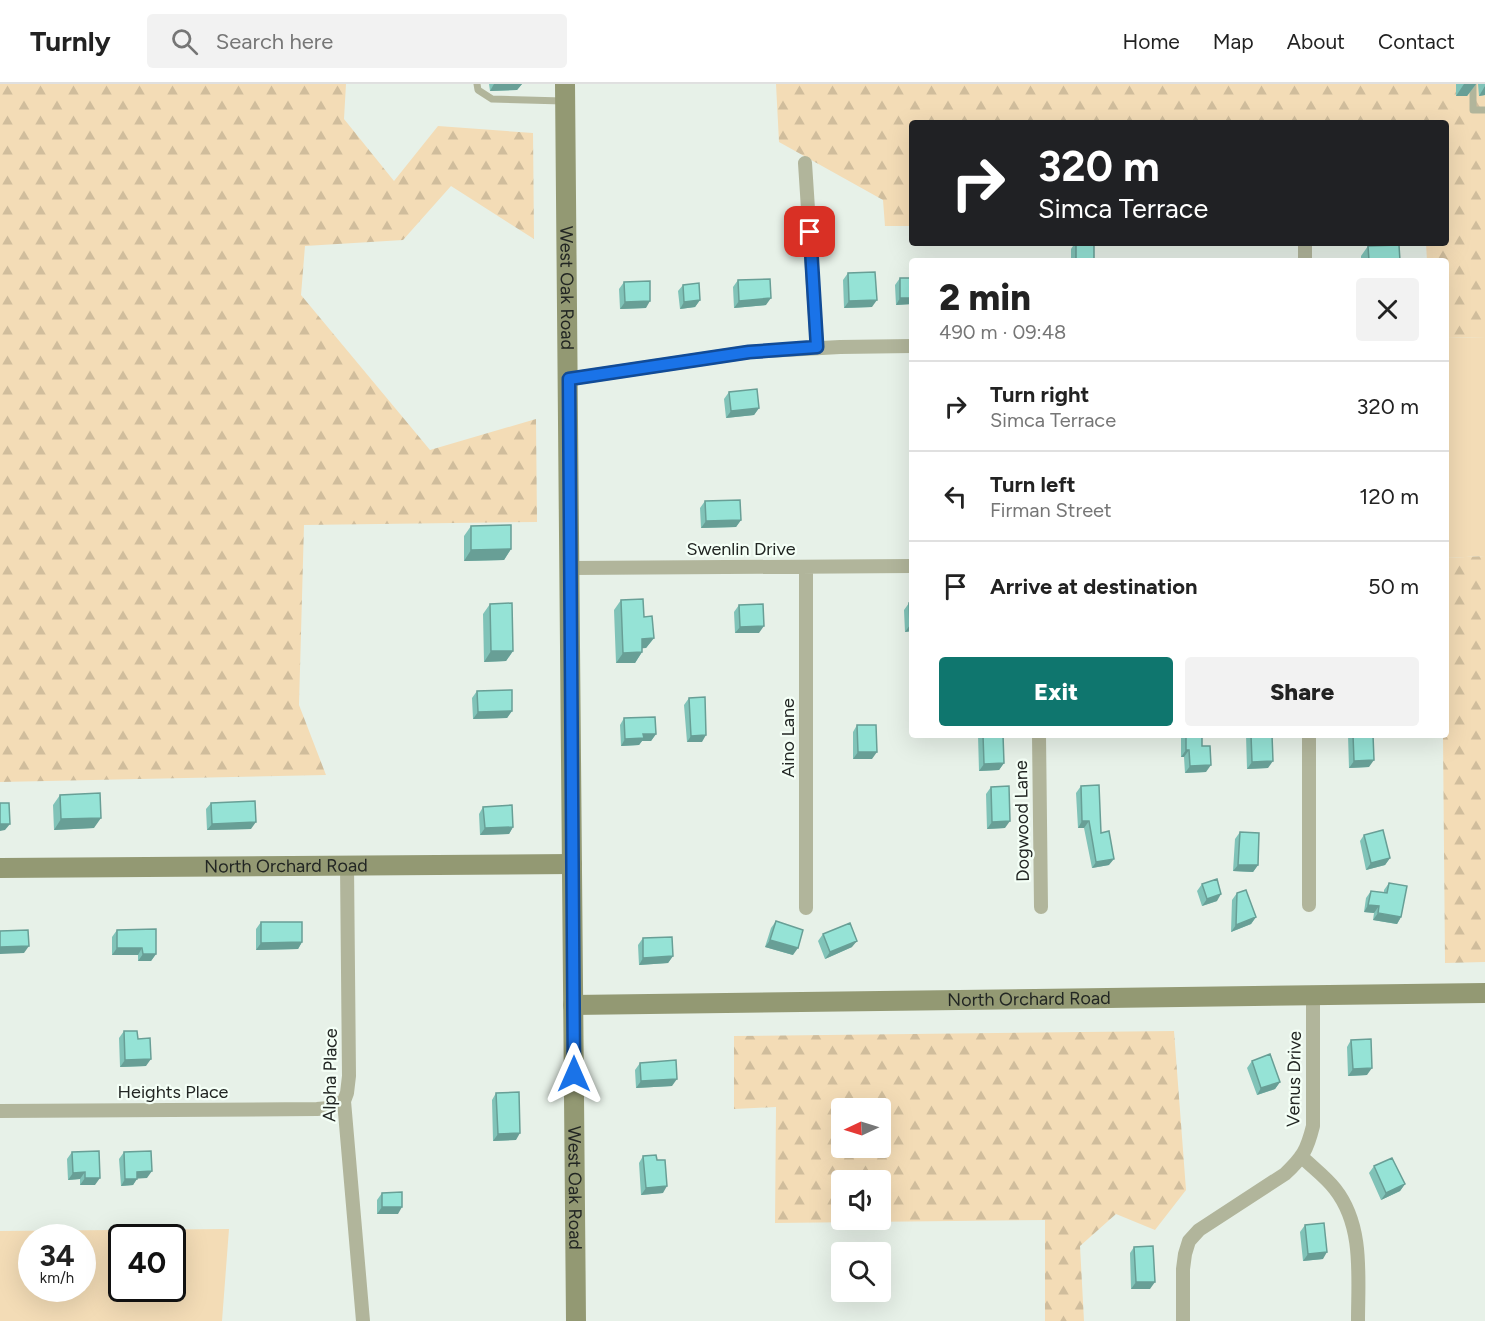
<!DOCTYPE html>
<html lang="en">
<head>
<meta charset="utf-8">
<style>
	:root { --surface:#fff; --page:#f2f2f2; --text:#222; --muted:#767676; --line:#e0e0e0; --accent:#0f766e }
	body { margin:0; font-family:Figtree,sans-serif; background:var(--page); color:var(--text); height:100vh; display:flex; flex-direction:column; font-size:22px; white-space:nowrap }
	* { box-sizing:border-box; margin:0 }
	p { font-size:20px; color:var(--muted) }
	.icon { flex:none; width:33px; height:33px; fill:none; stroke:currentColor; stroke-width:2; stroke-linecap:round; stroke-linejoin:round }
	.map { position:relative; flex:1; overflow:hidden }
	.sheet { position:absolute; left:909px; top:174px; width:540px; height:480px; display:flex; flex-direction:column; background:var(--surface); border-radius:6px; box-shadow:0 6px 24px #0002 }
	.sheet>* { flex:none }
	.top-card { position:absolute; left:909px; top:36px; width:540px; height:126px; border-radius:6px; box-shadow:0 6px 24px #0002; background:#202124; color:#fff; overflow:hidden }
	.needle { width:39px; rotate:266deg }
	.buttons { position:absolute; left:831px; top:1014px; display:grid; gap:12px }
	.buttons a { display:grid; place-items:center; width:60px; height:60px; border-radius:6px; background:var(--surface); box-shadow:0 6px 24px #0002; font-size:30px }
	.speed { position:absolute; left:18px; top:1140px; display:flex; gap:12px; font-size:30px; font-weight:700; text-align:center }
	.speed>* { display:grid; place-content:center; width:78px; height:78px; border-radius:50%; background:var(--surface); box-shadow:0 6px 24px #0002; line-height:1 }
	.speed small { font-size:15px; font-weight:400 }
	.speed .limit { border:3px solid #111; border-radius:9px; background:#fff; color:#111 }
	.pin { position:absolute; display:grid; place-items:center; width:51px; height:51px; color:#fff; margin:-26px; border-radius:12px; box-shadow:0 3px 9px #0006 }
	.me { position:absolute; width:66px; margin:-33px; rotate:0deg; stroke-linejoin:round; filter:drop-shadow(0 0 4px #0008) }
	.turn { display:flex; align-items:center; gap:21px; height:126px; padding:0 30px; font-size:27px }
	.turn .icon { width:78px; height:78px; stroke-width:2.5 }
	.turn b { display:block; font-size:42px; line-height:51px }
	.round { display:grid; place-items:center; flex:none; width:63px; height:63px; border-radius:6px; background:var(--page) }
	.headline { display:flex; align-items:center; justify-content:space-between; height:102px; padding:0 30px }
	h1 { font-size:36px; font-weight:800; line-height:45px }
	.primary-button { display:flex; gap:12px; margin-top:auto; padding:12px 30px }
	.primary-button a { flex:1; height:69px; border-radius:6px; background:var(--accent); color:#fff; font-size:24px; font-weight:800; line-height:69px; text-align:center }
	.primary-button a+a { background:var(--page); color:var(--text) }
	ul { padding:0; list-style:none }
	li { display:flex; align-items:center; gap:18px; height:90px; padding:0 30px; border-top:2px solid var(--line) }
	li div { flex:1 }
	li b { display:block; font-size:22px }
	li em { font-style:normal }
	header { display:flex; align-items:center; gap:36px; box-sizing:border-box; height:84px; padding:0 30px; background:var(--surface); border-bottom:2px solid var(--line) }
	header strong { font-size:28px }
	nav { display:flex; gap:33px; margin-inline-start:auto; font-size:21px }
	.search { width:420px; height:54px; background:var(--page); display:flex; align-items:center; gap:15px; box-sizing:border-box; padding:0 21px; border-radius:6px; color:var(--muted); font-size:22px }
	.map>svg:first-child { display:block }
	.green { fill:#f3dcb6; fill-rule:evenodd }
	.forest { fill:url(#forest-firs); fill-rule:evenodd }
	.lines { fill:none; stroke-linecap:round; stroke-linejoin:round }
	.lane { stroke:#b1b59b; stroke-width:7 }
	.street { stroke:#b1b59b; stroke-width:14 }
	.secondary { stroke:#939973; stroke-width:20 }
	.wall { fill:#80c3b8 }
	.shaded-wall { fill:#689f96 }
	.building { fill:#95e3d6; stroke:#689f96; stroke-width:1.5 }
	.route-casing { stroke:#114b97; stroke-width:15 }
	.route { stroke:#1a73e8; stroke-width:10 }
	.labels { text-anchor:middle; stroke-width:4.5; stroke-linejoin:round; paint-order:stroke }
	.street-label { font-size:18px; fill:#222623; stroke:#f4fff6 }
</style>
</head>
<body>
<header>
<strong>Turnly</strong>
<div class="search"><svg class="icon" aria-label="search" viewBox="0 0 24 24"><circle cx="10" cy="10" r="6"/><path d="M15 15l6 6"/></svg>Search here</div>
<nav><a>Home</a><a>Map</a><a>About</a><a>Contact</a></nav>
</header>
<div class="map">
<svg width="1485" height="1237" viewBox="0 0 1485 1237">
	<defs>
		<pattern id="forest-firs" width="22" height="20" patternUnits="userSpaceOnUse" patternTransform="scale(1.5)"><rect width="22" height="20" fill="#f3dcb6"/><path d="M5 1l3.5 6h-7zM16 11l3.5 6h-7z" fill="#d0bd9c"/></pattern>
	</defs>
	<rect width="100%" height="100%" fill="#e7f1e8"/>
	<path class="green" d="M1485 253V472L1446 474V254Z
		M229 1145 222 1237H0V1147ZM32 1154H82V1204H32ZM122 1154H172V1204H122Z"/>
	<path class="forest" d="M0 0H346L344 35 394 97 438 42 533 49 534 155 451 102 403 156 305 162 301 211 430 366 536 335 537 438 304 441 299 621 326 691 0 698Z
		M776 0H1485V253L1446 254V177H1427L1426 159H1446V39H912V142H885L883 116 779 58Z
		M1485 472V878L1445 879 1443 651H1446V474Z
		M1174 947 1186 1106 1155 1146 1116 1130 1080 1162 1084 1237H1045V1136L775 1139 776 1023 734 1025V952ZM842 1024H880V1064H842ZM842 1096H880V1136H842Z"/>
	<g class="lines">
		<path class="lane" d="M477 0 478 6 492 15 563 17
			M1473 0V26H1485"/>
		<path class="street" d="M805 79 817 263
			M1305 159V177
			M569 295 749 268 840 263 912 262
			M571 484 912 482
			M1039 651 1041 823
			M1309 651V821
			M347 781 349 992 347 1009 344 1017 363 1237
			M806 824V483
			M0 1027 317 1025 329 1024 344 1017
			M1301 1072C1312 1083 1326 1093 1335 1105 1364 1142 1358 1192 1358 1237
			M1183 1237V1185L1185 1170 1189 1157 1199 1146 1285 1090C1303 1073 1307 1066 1313 1042V911"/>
		<g class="secondary">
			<path id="s1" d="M565 0 576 1237"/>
			<path id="s2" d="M0 784 572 780"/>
			<path id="s3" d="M573 921 1485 909"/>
		</g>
	</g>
	<path class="wall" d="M489 0H522L517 6 490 7Z
		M1456 0H1476L1467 12H1456Z
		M1478 0H1485V11L1479 12Z
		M1075 159H1094L1093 177H1071V165Z
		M1368 162 1400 177H1361V172Z
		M848 189 872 223 844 224 843 196Z
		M900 194 912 220 896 221 895 201Z
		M738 196 766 221 734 224 733 203Z
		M624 198 646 224 620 225 619 205Z
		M683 201 700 216 695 223 680 225 678 207Z
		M729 308 759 324 754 331 726 334 724 315Z
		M705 417 741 436 736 443 701 444 700 424Z
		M471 442 511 465 504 476 464 477V452Z
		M621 516 644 533 654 554 646 564H642V568L635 579H616L614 526Z
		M909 519 912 547 905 548 904 526Z
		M490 520 513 567 506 577 484 578 483 530Z
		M739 521 759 549H735L734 528Z
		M477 607 512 627 507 634 473 635 472 614Z
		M689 614 702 658H687L684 621Z
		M624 634 656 650 651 657H642L639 661 621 662 620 641Z
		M857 641 872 675H853V648Z
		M978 651H1003L1004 679 999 686 979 687Z
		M1181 651H1202V662L1206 688 1185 689 1184 673H1181Z
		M1246 651H1272L1268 684 1247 685Z
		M1348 651H1373L1369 683 1349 684Z
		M1081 702 1101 749 1109 781 1092 784 1084 744H1078L1076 709Z
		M991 703 1005 744 987 745 986 710Z
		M60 711 94 744 54 746 53 721Z
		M211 719 251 745 207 746 206 725Z
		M483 723 513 743 509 750 480 751 479 730Z
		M1240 748 1258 781 1253 788 1233 787 1235 755Z
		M1364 751 1390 774 1385 781 1366 786 1360 757Z
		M1389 799 1401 833 1397 840 1373 836 1374 829 1364 828 1366 814 1371 807 1384 809V806Z
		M1202 800 1217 817 1202 822 1197 807Z
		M1237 809 1256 833 1251 840 1231 848 1232 816Z
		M776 837 793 871 765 863 771 844Z
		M261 838 302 858 298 865 256 866V845Z
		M117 846 156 870 151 877H138V871H112V853Z
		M823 850 852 863 825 875 818 857Z
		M643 854 673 872 668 879 639 881 638 861Z
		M124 947 138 955 146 982 120 983 119 954Z
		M1351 956 1367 991 1348 992 1347 963Z
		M1252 977 1280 998 1275 1005 1257 1011 1247 984Z
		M640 979 672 1002 636 1004 635 986Z
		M496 1009 516 1056 493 1057 492 1016Z
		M72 1068 95 1101H80V1095L68 1096 67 1075Z
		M124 1068 147 1094H137L133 1101 121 1102 119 1075Z
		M643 1072 657 1076 663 1109 641 1111 639 1079Z
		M1374 1082 1405 1100 1400 1107 1381 1116 1369 1089Z
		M382 1109 398 1130H377V1116Z
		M1305 1141 1323 1175 1303 1177 1300 1148Z
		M1134 1163 1150 1205H1131L1130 1169Z"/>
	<path class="shaded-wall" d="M494 0H522L517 6 490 7Z
		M1464 0H1476L1467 12H1456Z
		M1485 2V11L1479 12Z
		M1076 175H1094L1093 177H1075Z
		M771 214 766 221 734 224 739 217Z
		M900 214H912V220L896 221Z
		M700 216 695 223 680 225 684 218Z
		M877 216 872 223 844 224 849 217Z
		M650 217 646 224 620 225 625 218Z
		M759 324 754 331 726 334 731 327Z
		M741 436 736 443 701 444 706 437Z
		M511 465 504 476 464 477 471 466Z
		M910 541H912V547L905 548Z
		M764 542 759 549H735L740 543Z
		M654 554 646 564 634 565 642 555Z
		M491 567H513L506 577 484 578Z
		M642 568 635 579H616L623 569Z
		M512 627 507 634 473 635 478 628Z
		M643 650H656L651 657H642L639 661 621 662 625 655Z
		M706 651 702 658H687L691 652Z
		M1186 666H1189L1184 673H1181Z
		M858 668H877L872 675H853Z
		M1374 676 1369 683 1349 684 1354 677Z
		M1273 677 1268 684 1247 685 1252 678Z
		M1004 679 999 686 979 687 984 680Z
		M1211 681 1206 688 1185 689 1190 682Z
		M101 734 94 744 54 746 61 735Z
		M1010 737 1005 744 987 745 992 738Z
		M1082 737H1089L1084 744H1078Z
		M256 738 251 745 207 746 212 740Z
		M0 740H10L5 746 0 747Z
		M513 743 509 750 480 751 485 744Z
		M1390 774 1385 781 1366 786 1371 779Z
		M1114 775 1109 781 1092 784 1096 778Z
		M1238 781H1258L1253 788 1233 787Z
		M1221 810 1217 817 1202 822 1207 815Z
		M1368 821 1379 822 1374 829 1364 828Z
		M1378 829 1401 833 1397 840 1373 836Z
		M1256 833 1251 840 1231 848 1236 841Z
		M770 856 798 864 793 871 765 863Z
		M857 857 852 863 825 875 830 868Z
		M302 858 298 865 256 866 261 859Z
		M29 862 24 869 0 870V863Z
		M117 864H142L138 871H112Z
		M143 870H156L151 877H138Z
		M673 872 668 879 639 881 643 874Z
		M151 975 146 982 120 983 125 976Z
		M1372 984 1367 991 1348 992 1353 985Z
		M677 995 672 1002 636 1004 641 997Z
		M1280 998 1275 1005 1257 1011 1261 1004Z
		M520 1049 516 1056 493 1057 498 1050Z
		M152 1087 147 1094 132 1095 137 1088Z
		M85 1088 80 1095 68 1096 73 1089Z
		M85 1094H100L95 1101H80Z
		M125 1095H137L133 1101 121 1102Z
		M1405 1100 1400 1107 1381 1116 1386 1109Z
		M667 1102 663 1109 641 1111 646 1104Z
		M382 1123H402L398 1130H377Z
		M1327 1168 1323 1175 1303 1177 1308 1170Z
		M1136 1198H1155L1150 1205H1131Z"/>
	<path class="building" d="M1076 159H1094V175H1076Z
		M1399 161 1400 177H1369L1368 162Z
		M875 188 877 216 849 217 848 189Z
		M900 194H912V214H900Z
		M770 195 771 214 739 217 738 196Z
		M650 197V217L625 218 624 198Z
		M699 199 700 216 684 218 683 201Z
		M757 305 759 324 731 327 729 308Z
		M740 416 741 436 706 437 705 417Z
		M511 441V465L471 466V442Z
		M643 515 644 533 652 532 654 554 642 555V568L623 569 621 516Z
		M512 519 513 567H491L490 520Z
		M909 519H912V541H910Z
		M763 520 764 542 740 543 739 521Z
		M512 606V627L478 628 477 607Z
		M705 613 706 651 691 652 689 614Z
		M655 633 656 650H643L644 654 625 655 624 634Z
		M857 641H876L877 668H858Z
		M983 651H1003L1004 679 984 680Z
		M1186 651H1202V662H1210L1211 681 1190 682 1189 666H1186Z
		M1251 651H1272L1273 677 1252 678Z
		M1353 651H1373L1374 676 1354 677Z
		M1099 701 1101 749 1109 747 1114 775 1096 778 1089 737H1082L1081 702Z
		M1009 702 1010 737 992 738 991 703Z
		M100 709 101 734 61 735 60 711Z
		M255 717 256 738 212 740 211 719Z
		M0 719H9L10 740H0Z
		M512 721 513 743 485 744 483 723Z
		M1383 746 1390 774 1371 779 1364 751Z
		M1240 748 1259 749 1258 781H1238Z
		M1217 795 1221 810 1207 815 1202 800Z
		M1389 799 1407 802 1401 833 1378 829 1379 822 1368 821 1371 807 1387 809Z
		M1246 806 1256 833 1236 841 1237 809Z
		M776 837 803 846 798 864 770 856Z
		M261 838H302V858L261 859Z
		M850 839 857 857 830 868 823 850Z
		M156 845V870H143L142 864H117V846Z
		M28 846 29 862 0 863V847Z
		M672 853 673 872 643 874V854Z
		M124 947H137L138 955 150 954 151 975 125 976Z
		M1371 955 1372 984 1353 985 1351 956Z
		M1270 970 1280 998 1261 1004 1252 977Z
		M676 976 677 995 641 997 640 979Z
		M519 1008 520 1049 498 1050 496 1009Z
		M99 1067 100 1094H85V1088L73 1089 72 1068Z
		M151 1067 152 1087 137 1088V1095H125L124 1068Z
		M656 1071 657 1076H665L667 1102 646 1104 643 1072Z
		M1392 1074 1405 1100 1386 1109 1374 1082Z
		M402 1108V1123H382V1109Z
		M1324 1139 1327 1168 1308 1170 1305 1141Z
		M1153 1162 1155 1198H1136L1134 1163Z"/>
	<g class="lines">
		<g class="route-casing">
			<path id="route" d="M574 990 569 295 749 268 817 263 810 148"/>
		</g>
		<use href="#route" class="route"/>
	</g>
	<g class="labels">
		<g class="street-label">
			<text dy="6" stroke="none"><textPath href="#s1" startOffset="204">West Oak Road</textPath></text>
			<text x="741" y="471">Swenlin Drive</text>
			<text transform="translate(788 654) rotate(-90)" y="6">Aino Lane</text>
			<text transform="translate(1022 737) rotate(-91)" y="6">Dogwood Lane</text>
			<text dy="6" stroke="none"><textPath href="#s2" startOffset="286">North Orchard Road</textPath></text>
			<text dy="6" stroke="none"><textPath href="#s3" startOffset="456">North Orchard Road</textPath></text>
			<text transform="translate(330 991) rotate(-89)" y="6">Alpha Place</text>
			<text transform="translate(1294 995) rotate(-89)" y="6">Venus Drive</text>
			<text x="173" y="1014">Heights Place</text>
			<text dy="6" stroke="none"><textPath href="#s1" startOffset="1104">West Oak Road</textPath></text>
		</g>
	</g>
</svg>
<div class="buttons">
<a><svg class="needle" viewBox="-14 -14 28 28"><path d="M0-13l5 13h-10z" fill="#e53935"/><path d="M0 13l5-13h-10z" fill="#767676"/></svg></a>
<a><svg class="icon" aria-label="sound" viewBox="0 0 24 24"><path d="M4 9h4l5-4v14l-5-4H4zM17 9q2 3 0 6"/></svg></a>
<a><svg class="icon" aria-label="search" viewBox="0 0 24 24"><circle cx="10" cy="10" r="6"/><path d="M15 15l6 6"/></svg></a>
</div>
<div class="speed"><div>34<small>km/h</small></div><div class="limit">40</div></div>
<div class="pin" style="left:810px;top:148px;background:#d93025"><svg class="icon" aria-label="arrive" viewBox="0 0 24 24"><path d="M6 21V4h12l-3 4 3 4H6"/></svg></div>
<svg class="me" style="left:574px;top:990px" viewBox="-20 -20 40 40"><path d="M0-17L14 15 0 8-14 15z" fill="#1a73e8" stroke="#fff" stroke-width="4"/></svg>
<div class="top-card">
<div class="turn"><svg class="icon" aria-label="right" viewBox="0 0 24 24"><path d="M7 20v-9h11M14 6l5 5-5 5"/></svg><div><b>320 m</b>Simca Terrace</div></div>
</div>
<section class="sheet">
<div class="headline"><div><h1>2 min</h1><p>490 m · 09:48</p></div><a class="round"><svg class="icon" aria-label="close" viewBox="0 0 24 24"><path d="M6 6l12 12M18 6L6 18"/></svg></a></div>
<ul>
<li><svg class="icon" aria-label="right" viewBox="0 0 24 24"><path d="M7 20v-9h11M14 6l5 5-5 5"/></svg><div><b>Turn right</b><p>Simca Terrace</p></div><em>320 m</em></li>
<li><svg class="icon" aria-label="left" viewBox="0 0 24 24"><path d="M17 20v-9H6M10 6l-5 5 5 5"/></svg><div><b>Turn left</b><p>Firman Street</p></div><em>120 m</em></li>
<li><svg class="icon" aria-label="arrive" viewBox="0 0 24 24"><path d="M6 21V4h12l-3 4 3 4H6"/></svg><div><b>Arrive at destination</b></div><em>50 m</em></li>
</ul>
<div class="primary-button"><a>Exit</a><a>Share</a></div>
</section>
</div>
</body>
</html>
